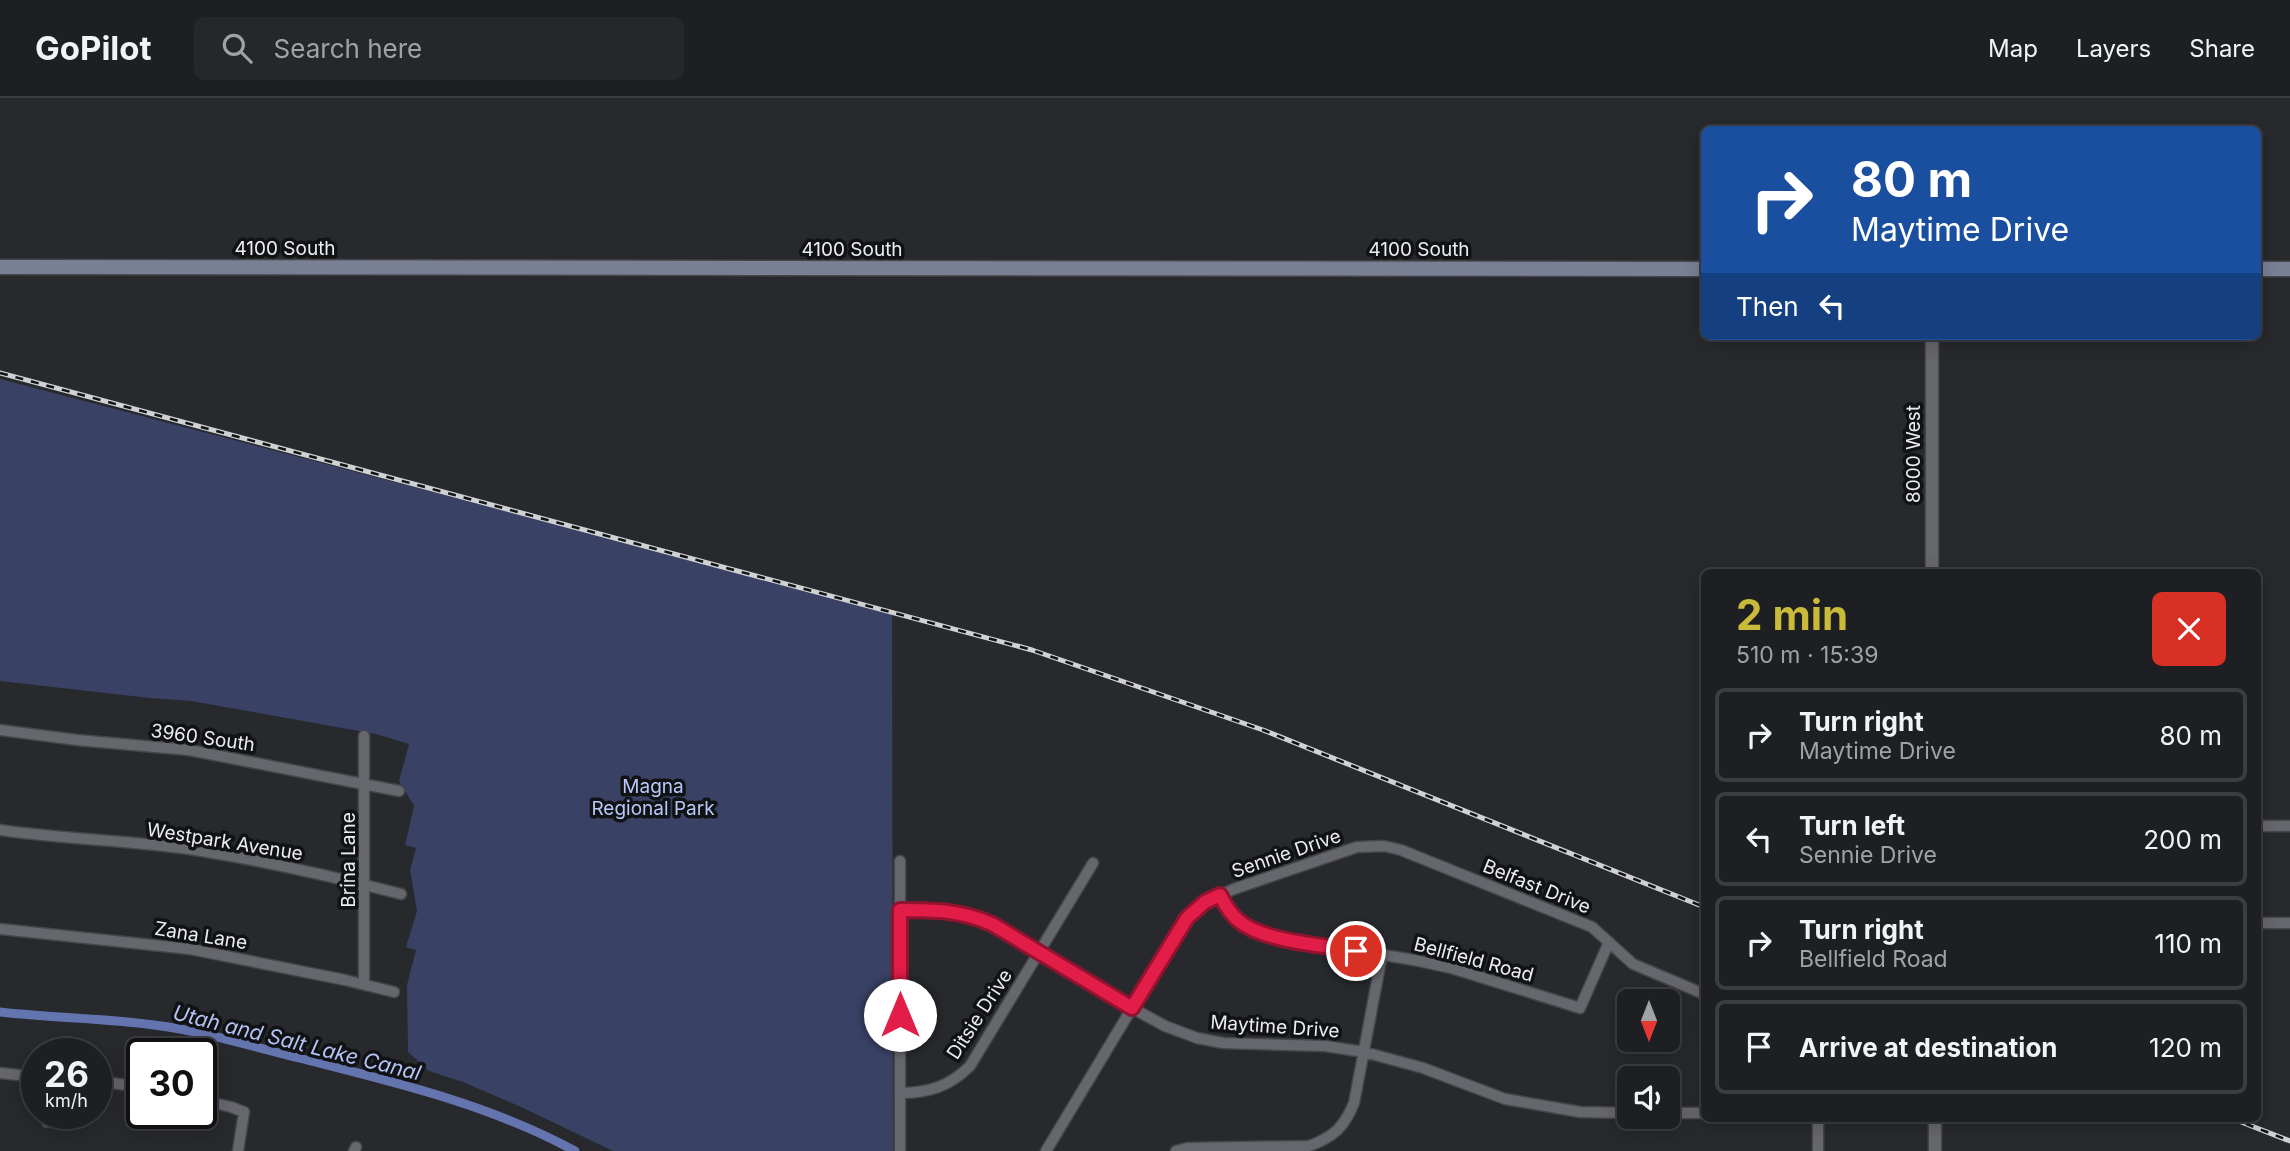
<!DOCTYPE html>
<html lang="en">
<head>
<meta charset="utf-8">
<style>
	:root { --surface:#1d1f22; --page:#25272a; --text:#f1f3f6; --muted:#a0a2a5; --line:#3b3d40; --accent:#c9ba3a }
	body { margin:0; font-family:Inter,sans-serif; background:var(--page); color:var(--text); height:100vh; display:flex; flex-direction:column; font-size:26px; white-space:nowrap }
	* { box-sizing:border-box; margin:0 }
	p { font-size:23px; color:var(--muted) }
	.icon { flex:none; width:38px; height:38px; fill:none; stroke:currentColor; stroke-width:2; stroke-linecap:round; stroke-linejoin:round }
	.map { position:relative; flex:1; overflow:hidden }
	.panel { position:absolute; left:1701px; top:471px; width:560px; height:553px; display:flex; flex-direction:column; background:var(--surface); border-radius:10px; box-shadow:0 4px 18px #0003,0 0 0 2px var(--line) }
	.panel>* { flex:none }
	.hud { position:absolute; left:1701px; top:28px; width:560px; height:214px; border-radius:10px; box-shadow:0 4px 18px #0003,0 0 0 2px var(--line); background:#1a4fa0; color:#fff; overflow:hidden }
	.needle { width:46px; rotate:180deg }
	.buttons { position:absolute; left:1617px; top:891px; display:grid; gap:14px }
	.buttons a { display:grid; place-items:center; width:63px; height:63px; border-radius:10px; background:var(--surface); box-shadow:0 4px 18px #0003,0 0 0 2px var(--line); font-size:35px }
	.speed { position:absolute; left:21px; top:940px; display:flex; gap:14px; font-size:35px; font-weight:700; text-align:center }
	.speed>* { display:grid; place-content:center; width:91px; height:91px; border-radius:50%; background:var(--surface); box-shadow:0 4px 18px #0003,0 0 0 2px var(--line); line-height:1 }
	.speed small { font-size:18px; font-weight:400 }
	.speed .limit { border:4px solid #111; border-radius:10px; background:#fff; color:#111 }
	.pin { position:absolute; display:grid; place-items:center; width:60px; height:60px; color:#fff; margin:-30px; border:4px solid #fff; border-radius:50%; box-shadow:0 2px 7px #0007 }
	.me { position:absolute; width:77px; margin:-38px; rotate:0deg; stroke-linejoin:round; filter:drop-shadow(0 0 5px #0008) }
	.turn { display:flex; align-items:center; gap:24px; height:147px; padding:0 35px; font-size:32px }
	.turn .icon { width:91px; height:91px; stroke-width:2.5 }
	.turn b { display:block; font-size:49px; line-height:60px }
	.then { display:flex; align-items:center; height:66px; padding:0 35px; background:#0003; gap:14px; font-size:26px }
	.round { display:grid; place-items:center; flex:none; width:74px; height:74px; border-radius:10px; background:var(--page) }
	.head { display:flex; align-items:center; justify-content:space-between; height:119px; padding:0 35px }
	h1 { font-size:42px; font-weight:700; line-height:52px; color:var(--accent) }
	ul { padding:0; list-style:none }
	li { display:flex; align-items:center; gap:21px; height:94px; margin:0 14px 10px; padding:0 21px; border:4px solid var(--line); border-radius:10px }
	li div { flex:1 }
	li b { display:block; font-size:26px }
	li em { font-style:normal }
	header { display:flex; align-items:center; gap:42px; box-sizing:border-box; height:98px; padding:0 35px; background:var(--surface); border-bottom:2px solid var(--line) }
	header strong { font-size:33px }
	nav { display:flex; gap:38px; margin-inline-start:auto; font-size:24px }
	.search { width:490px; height:63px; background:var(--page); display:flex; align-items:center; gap:18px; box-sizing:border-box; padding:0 24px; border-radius:10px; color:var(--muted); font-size:26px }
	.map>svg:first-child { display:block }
	.green { fill:#394265 }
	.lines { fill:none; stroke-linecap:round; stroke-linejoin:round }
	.canal { stroke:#6474ae; stroke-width:9 }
	.minor-casing { stroke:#454649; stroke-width:13 }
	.tertiary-casing { stroke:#454649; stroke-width:15 }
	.secondary-casing { stroke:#454649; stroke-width:17 }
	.minor { stroke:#66676c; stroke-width:10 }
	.tertiary { stroke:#66676c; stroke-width:12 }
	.secondary { stroke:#797f95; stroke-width:14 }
	.rail-casing { stroke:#d0d1d3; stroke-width:5 }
	.rail { stroke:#111213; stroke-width:2.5; stroke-dasharray:8; stroke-linecap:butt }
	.route-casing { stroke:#92132f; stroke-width:18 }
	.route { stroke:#e11d48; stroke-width:12 }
	.labels { text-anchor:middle; stroke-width:7; stroke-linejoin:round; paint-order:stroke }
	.street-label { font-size:19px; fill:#ecedef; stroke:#111213 }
	.park-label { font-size:19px; fill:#b8c8fb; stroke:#111213 }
	.water-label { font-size:21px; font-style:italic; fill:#b4c3f6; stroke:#111213 }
</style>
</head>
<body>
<header>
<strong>GoPilot</strong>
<div class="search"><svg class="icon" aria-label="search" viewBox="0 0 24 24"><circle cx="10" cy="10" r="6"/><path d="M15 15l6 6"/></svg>Search here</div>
<nav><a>Map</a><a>Layers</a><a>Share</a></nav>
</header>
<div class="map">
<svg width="2290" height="1053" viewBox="0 0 2290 1053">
	<rect width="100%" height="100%" fill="#27292d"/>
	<path class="green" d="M0 281 892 514 893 1053H613L519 1008 463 984 429 973 408 954 407 887 416 852 406 849 417 813 410 772 416 750 405 747 414 708 399 683 409 646 376 636 191 603 150 600 0 583Z"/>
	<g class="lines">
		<path class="canal" d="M0 914C51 920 103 920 154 927 202 933 251 948 299 960 393 984 489 1006 575 1053"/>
		<g class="minor-casing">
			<path id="minor" d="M0 632 77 642 189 652 399 693
				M2258 728H2290
				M0 732C67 742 135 742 202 753 269 764 335 779 401 796
				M900 763V1053
				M1220 797C1233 821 1249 832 1275 839L1414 862 1451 870 1580 910 1609 844
				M900 812C934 812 960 812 992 826L1132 910 1165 928 1197 940 1223 945 1325 948 1364 954 1423 970 1505 1001 1580 1014 1629 1015
				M2258 825H2290
				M0 831 190 851 345 882 394 894
				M364 886V638
				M0 975 37 979
				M96 983 142 989
				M900 995C929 995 950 988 970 968L1093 765
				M201 1002 231 1009 244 1014 238 1053
				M1668 1015H1704
				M1818 1020V1053
				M47 1024V1015
				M146 1024 147 1015
				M354 1053 356 1049
				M1046 1053 1153 875 1195 811 1205 804 1234 791 1357 749 1384 748 1401 752 1592 829 1633 866 1704 896
				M1176 1053 1187 1050 1309 1048C1334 1039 1344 1029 1354 1005L1382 857"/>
		</g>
		<g class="tertiary-casing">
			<path id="tertiary" d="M1932 238V474
				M1935 1020V1053"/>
		</g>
		<g class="secondary-casing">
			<path id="secondary" d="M0 169 1704 171
				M2258 171H2290"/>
		</g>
		<use href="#minor" class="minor"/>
		<use href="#tertiary" class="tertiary"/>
		<use href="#secondary" class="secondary"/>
		<g class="rail-casing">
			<path id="rail" d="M0 275 1032 552 1263 632 1704 809
				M2231 1020 2290 1043"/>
		</g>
		<use href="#rail" class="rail"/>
	</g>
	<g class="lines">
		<g class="route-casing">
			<path id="route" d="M900 917V812C934 812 960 812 992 826L1132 910 1187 820 1205 804 1220 797C1225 807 1230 816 1239 823 1264 844 1324 847 1356 853"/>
		</g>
		<use href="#route" class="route"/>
	</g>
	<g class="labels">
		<g class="street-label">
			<text x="285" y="157">4100 South</text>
			<text x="852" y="158">4100 South</text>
			<text x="1419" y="158">4100 South</text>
			<text transform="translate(1913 356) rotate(-90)" y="7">8000 West</text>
			<text transform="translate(203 639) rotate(8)" y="7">3960 South</text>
			<text transform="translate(225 743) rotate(9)" y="7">Westpark Avenue</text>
			<text transform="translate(1286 755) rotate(-19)" y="7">Sennie Drive</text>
			<text transform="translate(348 762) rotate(-90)" y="7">Brina Lane</text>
			<text transform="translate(1537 788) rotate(22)" y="7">Belfast Drive</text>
			<text transform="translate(201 837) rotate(9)" y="7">Zana Lane</text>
			<text transform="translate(1474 861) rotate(15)" y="7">Bellfield Road</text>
			<text transform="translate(979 916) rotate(-57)" y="7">Ditsie Drive</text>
			<text transform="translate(1275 928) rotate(4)" y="7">Maytime Drive</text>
		</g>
		<g class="park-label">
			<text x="653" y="695">Magna<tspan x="653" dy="22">Regional Park</tspan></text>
		</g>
		<g class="water-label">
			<text transform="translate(297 945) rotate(14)" y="7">Utah and Salt Lake Canal</text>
		</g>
	</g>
</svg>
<div class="buttons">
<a><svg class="needle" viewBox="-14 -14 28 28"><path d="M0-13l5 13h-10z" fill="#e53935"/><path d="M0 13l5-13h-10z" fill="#a0a2a5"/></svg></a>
<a><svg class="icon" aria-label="sound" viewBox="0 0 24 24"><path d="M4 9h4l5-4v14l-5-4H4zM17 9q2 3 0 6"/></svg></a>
</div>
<div class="speed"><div>26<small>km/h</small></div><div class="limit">30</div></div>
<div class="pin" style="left:1356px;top:853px;background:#d93025"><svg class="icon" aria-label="arrive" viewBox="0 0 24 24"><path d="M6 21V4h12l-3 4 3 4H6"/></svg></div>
<svg class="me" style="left:900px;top:917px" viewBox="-20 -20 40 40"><circle r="19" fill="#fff"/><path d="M0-13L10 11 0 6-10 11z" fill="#e11d48"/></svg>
<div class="hud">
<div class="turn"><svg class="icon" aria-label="right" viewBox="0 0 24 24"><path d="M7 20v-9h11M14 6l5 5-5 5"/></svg><div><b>80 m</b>Maytime Drive</div></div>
<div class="then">Then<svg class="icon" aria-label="left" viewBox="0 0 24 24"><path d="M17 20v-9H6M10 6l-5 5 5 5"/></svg></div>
</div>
<section class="panel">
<div class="head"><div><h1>2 min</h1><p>510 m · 15:39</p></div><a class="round" style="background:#d93025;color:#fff"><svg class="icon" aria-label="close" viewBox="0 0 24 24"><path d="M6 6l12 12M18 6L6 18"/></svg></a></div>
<ul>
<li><svg class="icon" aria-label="right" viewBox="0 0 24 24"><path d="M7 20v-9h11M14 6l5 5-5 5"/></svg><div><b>Turn right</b><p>Maytime Drive</p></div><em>80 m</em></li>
<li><svg class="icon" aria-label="left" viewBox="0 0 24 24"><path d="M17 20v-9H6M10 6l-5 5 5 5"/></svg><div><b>Turn left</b><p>Sennie Drive</p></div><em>200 m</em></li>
<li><svg class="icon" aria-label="right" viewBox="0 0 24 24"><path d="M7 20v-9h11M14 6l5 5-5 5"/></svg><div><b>Turn right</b><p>Bellfield Road</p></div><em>110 m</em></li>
<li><svg class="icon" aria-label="arrive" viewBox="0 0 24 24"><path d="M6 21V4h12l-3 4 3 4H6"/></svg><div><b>Arrive at destination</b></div><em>120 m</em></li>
</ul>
</section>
</div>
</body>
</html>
